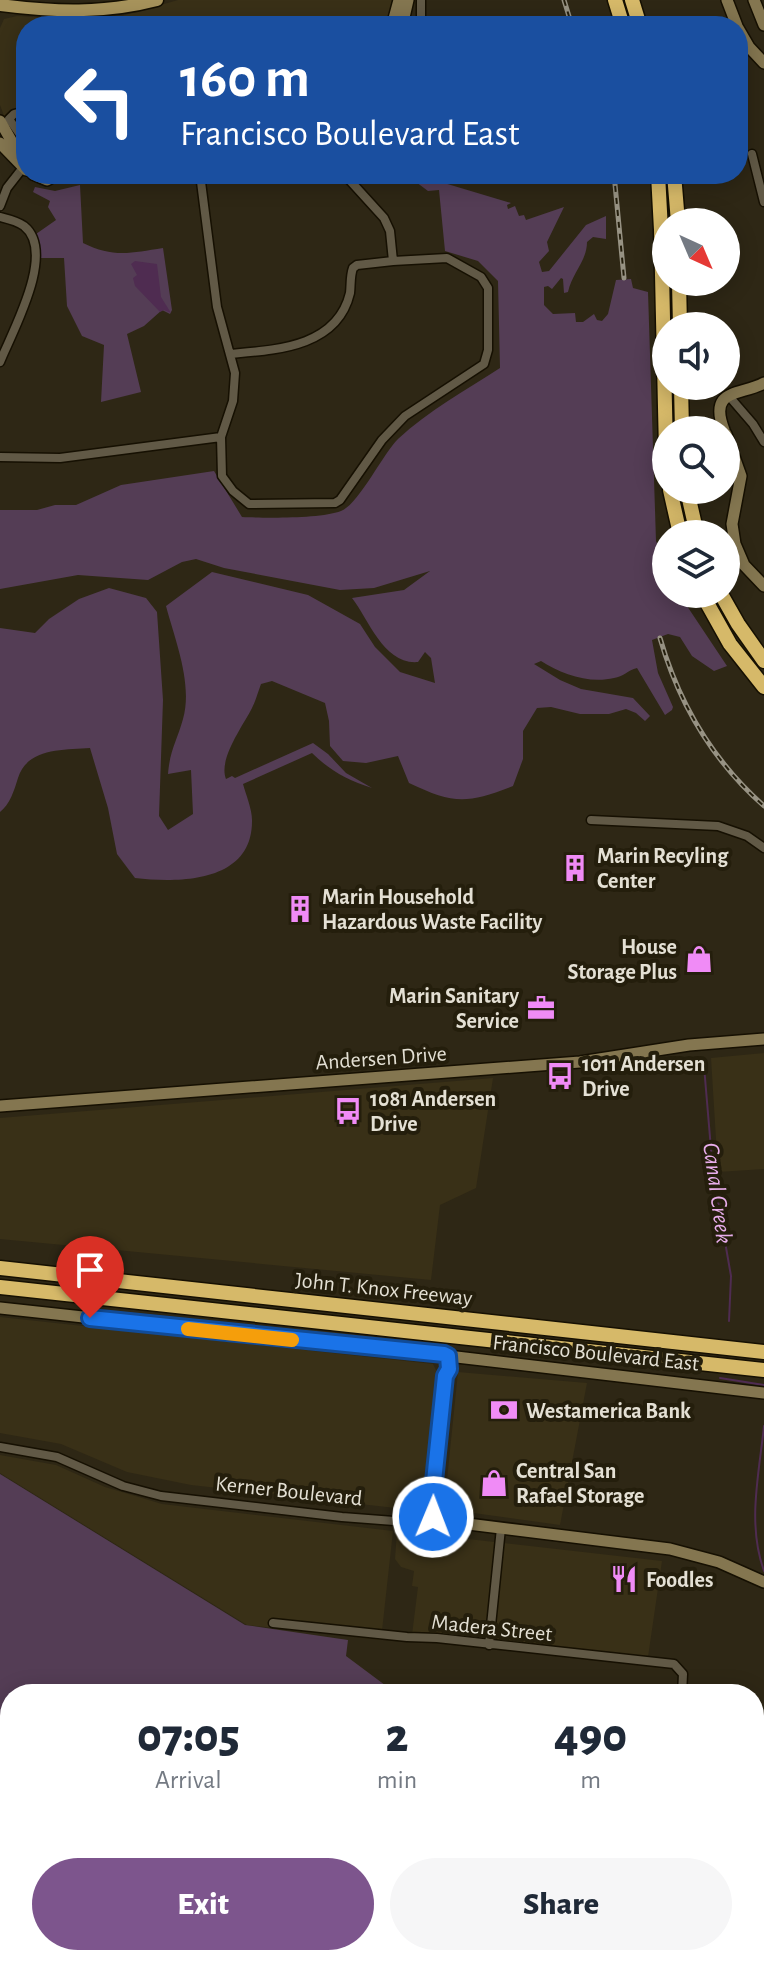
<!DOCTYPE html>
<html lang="en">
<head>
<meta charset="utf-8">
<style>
	:root { --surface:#fff; --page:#f6f6f7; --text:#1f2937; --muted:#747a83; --accent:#7d558d }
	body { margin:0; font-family:"Alegreya Sans",sans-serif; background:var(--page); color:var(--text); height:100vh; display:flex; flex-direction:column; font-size:30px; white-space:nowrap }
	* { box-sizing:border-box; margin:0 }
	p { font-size:26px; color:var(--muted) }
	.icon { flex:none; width:44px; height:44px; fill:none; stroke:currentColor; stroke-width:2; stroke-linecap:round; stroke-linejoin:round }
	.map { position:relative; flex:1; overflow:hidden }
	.side { position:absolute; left:0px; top:1684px; width:764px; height:282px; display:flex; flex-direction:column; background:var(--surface); border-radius:32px 32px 0 0; box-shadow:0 4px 20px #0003 }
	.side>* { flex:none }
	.guide { position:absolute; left:16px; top:16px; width:732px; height:168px; border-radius:32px; box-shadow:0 4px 20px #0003; background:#1a4fa0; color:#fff; overflow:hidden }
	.needle { width:52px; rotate:136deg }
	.controls { position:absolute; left:652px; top:208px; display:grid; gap:16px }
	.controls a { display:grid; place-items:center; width:88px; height:88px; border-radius:50%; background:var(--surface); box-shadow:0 4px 20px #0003; font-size:40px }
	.pin { position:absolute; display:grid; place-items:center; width:68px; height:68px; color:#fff; margin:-82px -34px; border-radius:50% 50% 50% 0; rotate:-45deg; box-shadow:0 0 8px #0007 }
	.pin .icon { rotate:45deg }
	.me { position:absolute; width:88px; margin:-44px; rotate:1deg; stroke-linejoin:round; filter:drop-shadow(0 0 6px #0008) }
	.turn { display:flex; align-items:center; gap:28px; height:168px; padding:0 32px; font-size:36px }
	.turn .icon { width:104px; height:104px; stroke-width:2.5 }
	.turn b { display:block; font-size:56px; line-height:68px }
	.eta { display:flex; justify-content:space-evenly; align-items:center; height:136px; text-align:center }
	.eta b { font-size:48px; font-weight:800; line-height:56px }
	.action { display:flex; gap:16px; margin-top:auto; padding:16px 32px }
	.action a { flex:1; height:92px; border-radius:48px; background:var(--accent); color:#fff; font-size:32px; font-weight:800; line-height:92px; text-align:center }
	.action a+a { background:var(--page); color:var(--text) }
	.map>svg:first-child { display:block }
	.built { fill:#393017 }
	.green { fill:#543d55 }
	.water { fill:#4f2c51 }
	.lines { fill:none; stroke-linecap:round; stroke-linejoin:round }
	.stream { stroke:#4f2c51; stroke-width:2 }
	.street-casing { stroke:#161002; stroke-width:11 }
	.secondary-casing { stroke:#161002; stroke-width:14 }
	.primary-casing { stroke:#161002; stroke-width:15 }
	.highway-casing { stroke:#161002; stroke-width:17 }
	.street { stroke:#615946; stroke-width:8 }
	.secondary { stroke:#847650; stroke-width:11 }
	.primary { stroke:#a7935b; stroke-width:12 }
	.highway { stroke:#d6b969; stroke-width:14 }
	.rail-casing { stroke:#979283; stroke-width:5 }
	.rail { stroke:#241e0c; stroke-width:2; stroke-dasharray:6; stroke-linecap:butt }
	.route-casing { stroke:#114b97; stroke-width:20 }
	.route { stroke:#1a73e8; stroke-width:14 }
	.slow { stroke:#f59e0b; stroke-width:14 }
	.labels { text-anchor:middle; stroke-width:8; stroke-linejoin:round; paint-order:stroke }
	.poi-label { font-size:22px; font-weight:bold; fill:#e4e0d4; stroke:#241e0c; text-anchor:start }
	.street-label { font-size:22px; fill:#e4e0d4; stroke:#241e0c }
	.water-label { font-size:24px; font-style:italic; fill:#e7adea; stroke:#241e0c }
</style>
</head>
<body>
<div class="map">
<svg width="764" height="1965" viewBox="0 0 764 1965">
	<rect width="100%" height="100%" fill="#2e2715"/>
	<path class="built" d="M178 0H393L387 26H26V152L8 126 0 105V28L4 19 17 16 79 20 115 18Z
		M764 1053V1169L718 1172 711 1058Z
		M493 1078 476 1188 440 1205 431 1280 0 1239V1118Z
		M0 1317 433 1364 438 1374 422 1511 191 1485 127 1472 61 1444 0 1433Z
		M458 1372 587 1383 560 1525 444 1509Z
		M0 1455 56 1465 105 1487 162 1504 393 1531 381 1640 247 1625 0 1473Z
		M397 1531 662 1561 648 1657 412 1635 418 1587 412 1586 414 1571 401 1567 395 1559Z
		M764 1772V1950L754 1956V1907L763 1901 754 1891V1781Z"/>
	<path class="green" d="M414 174 511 203 507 205 508 209 515 206 519 216 524 215 526 220 564 207 547 242 549 251 539 262 542 272 549 271 586 225 606 216V239L593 237 587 242C587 261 572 273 568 292L564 293 563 279 561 278 552 289 548 286 544 287V305L553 314 575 313 576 322H583L594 314 597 320 602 321 608 314 616 280 631 279 633 288 648 292 656 541 666 565V594H679L727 666 714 671 692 656 680 637 668 634 652 640 658 673 673 707 672 710 665 715 637 668C628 670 623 677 614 678 589 684 561 674 541 661L534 664 560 680 581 689 633 698 650 716 645 721 636 713 626 709 609 714H580L551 707 537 708 523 731V759L513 786C467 804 453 804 409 783L398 756 366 763 343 761 330 746 329 721 325 703 272 681 261 684C258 692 256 700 252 708 243 726 218 759 226 779L232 776 235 778 313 743 328 754 346 773 372 788C348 780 330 771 312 753L243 784C246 795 252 809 252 820 253 883 179 883 135 878L117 854 108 808 90 748C63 750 27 748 18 778 14 791 10 804 0 812V628L35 633 49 619 79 599 109 588 146 598 157 612 163 700 159 816 168 830 193 814 191 770 168 774C170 749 177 741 183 719 193 684 175 640 166 606L212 572 308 595 360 624 375 647 400 672 435 683 431 658 425 652 418 662C384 665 369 620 352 598L404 590 430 571 374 588 340 590 224 568 196 559 182 562 148 580 78 575 0 589V510H37L55 505H76L121 485 214 471 242 517C265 518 320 519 341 511 358 505 383 454 398 439 428 411 466 390 500 368L498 281 478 261 445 251 439 190 428 191 412 179Z
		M80 185 83 243C113 258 131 253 163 248L172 310 170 314 162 310 144 326 127 334 141 392 101 402 104 345 82 336 67 306 64 258H39L40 246 36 234 56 220 48 207 50 201 33 192 35 187 55 191Z
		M0 1474 245 1625 348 1640 346 1656 397 1694H10V1956H663L671 1965H0Z"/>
	<path class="water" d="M135 261 157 264 161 297 171 313 164 310 160 312 135 286 133 278 137 275 131 264Z"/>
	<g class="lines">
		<path class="stream" d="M704 1066 713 1173 731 1276 729 1321
			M720 1378 764 1385
			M764 1426C759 1474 747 1524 764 1571"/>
		<g class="street-casing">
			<path id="street" d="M421 26V0
				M25 111 14 114 9 119 26 143
				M24 140 26 123
				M752 154 764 202
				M0 206 7 188 25 165
				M0 217C8 219 17 221 24 226 57 252 12 332 0 362
				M230 354C274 350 337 348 350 293 351 285 350 276 353 268L357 265 393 261 390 231 384 218 344 174
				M728 395 753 424 764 442
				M221 437 222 476 233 491 249 504 335 503 340 500 382 440 405 416 484 364 488 350V288L481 277 447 258 393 261
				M0 457 60 458 221 437 233 401 235 373 217 307 200 174
				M591 820 718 826 747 836 764 848
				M0 1447 57 1457 123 1486 161 1496 342 1517 420 1523 433 1517
				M273 1623 407 1637 437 1638 674 1664 683 1674 682 1694
				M489 1645 501 1528
				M696 1956 700 1965"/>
		</g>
		<g class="secondary-casing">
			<path id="secondary" d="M727 0 737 26
				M754 0 764 25
				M392 26 399 0
				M402 26 408 0
				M738 28 749 47 764 63
				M0 121 12 142 26 157
				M0 143 26 170
				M33 174 47 180 54 176 101 174
				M724 430C708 388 740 396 764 383
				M726 434 741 476 732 524 735 544 744 565 764 586
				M0 1106 580 1062 689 1045 764 1039
				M0 1308 425 1354 437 1352 448 1356 764 1393
				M448 1356 449 1369 445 1376 431 1510 436 1520 670 1549 719 1562 764 1582
				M757 1965 764 1961"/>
		</g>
		<g class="primary-casing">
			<path id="primary" d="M0 5C54 12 104 14 157 0"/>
		</g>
		<g class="highway-casing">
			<path id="highway" d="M615 0 623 26
				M632 0 640 26
				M658 174 661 230 666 451
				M674 174 678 222
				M679 282 680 326
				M681 386 682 430
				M670 490 680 534
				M687 490 697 534
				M702 594 730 644 764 687
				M721 594 738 624 764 661
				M0 1268 764 1352
				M0 1287 764 1370"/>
		</g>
		<use href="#street" class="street"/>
		<use href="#secondary" class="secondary"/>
		<use href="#primary" class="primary"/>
		<use href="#highway" class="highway"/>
		<g class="rail-casing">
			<path id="rail" d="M564 0 572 26
				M614 174 624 278
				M660 638C679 704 713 761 764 806"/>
		</g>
		<use href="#rail" class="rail"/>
	</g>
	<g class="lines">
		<g class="route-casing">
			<path id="route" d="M90 1318 444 1354 448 1356 449 1369 445 1376 431 1510 433 1517"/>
		</g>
		<use href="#route" class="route"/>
		<path class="slow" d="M188 1329 292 1340"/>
	</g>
	<defs>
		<g id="building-bare" transform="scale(2.16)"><path d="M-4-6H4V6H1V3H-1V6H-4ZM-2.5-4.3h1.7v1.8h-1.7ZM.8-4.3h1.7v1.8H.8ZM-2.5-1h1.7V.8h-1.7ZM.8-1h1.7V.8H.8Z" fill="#f08bf6" stroke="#241e0c" stroke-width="2.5" paint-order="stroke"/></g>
		<g id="shop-bare" transform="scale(2.16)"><path d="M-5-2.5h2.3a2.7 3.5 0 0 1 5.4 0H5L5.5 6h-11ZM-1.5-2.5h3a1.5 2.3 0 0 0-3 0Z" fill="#f08bf6" stroke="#241e0c" stroke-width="2.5" paint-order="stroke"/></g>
		<g id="office-bare" transform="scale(2.16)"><path d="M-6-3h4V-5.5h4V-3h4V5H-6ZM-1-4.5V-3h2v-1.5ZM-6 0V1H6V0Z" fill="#f08bf6" stroke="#241e0c" stroke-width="2.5" paint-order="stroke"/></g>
		<g id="bus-bare" transform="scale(2.16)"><path d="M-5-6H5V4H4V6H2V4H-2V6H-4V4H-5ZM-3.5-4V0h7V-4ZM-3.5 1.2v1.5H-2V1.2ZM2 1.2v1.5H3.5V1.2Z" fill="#f08bf6" stroke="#241e0c" stroke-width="2.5" paint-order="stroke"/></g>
		<g id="bank-bare" transform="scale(2.16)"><path d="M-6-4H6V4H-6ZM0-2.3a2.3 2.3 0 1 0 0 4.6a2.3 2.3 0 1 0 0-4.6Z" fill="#f08bf6" stroke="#241e0c" stroke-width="2.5" paint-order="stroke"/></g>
		<g id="restaurant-bare" transform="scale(2.16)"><path d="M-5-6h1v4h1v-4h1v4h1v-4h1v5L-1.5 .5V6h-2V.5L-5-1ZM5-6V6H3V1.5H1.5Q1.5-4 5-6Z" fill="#f08bf6" stroke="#241e0c" stroke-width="2.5" paint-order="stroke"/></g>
	</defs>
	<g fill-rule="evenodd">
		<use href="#building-bare" x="575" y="868"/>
		<use href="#building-bare" x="300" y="909"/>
		<use href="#shop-bare" x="699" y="959"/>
		<use href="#office-bare" x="541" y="1008"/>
		<use href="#bus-bare" x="560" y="1076"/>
		<use href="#bus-bare" x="348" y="1111"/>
		<use href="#bank-bare" x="504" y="1410"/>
		<use href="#shop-bare" x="494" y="1483"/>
		<use href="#restaurant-bare" x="624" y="1579"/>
	</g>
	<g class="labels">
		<g class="poi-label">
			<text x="597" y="863">Marin Recyling<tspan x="597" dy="25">Center</tspan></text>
			<text x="322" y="904">Marin Household<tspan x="322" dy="25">Hazardous Waste Facility</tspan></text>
			<text x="677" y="954" text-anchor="end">House<tspan x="677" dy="25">Storage Plus</tspan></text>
			<text x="519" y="1003" text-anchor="end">Marin Sanitary<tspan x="519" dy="25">Service</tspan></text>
			<text x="582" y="1071">1011 Andersen<tspan x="582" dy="25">Drive</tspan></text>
			<text x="370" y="1106">1081 Andersen<tspan x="370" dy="25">Drive</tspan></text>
			<text x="526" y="1418">Westamerica Bank</text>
			<text x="516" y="1478">Central San<tspan x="516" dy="25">Rafael Storage</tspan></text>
			<text x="646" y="1587">Foodles</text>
		</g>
		<g class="street-label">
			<text transform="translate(381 1057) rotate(-4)" y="8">Andersen Drive</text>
			<text transform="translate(384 1288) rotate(6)" y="8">John T. Knox Freeway</text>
			<text transform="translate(596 1352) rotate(6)" y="8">Francisco Boulevard East</text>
			<text transform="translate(289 1490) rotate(6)" y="8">Kerner Boulevard</text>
			<text transform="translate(492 1627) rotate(6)" y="8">Madera Street</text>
		</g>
		<g class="water-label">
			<text transform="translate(718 1193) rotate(82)" y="8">Canal Creek</text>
		</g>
	</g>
</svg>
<div class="controls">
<a><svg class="needle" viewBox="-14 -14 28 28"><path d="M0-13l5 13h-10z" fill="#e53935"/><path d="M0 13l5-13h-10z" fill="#747a83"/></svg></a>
<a><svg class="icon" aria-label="sound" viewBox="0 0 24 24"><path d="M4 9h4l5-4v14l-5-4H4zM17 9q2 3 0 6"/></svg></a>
<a><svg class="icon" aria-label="search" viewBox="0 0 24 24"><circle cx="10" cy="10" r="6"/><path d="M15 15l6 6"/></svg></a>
<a><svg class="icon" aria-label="layers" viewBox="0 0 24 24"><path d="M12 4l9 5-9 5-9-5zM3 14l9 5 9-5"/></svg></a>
</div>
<div class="pin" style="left:90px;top:1318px;background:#d93025"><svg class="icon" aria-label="arrive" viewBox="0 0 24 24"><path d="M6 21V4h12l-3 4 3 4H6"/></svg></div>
<svg class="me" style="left:433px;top:1517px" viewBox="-20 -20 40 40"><circle r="17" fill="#1a73e8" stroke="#fff" stroke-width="3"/><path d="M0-11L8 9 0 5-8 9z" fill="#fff"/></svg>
<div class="guide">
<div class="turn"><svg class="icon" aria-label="left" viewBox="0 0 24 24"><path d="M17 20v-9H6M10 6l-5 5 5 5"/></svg><div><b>160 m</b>Francisco Boulevard East</div></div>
</div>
<section class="side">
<div class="eta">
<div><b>07:05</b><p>Arrival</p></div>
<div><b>2</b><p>min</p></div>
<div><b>490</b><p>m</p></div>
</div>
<div class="action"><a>Exit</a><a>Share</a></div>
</section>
</div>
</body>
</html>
